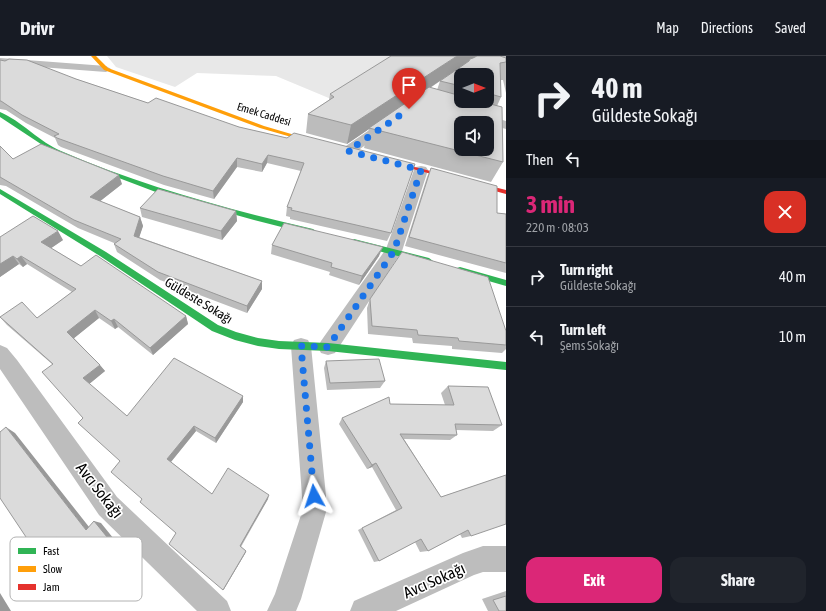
<!DOCTYPE html>
<html lang="en">
<head>
<meta charset="utf-8">
<style>
	:root { --surface:#171b24; --page:#20242c; --text:#f1f3f6; --muted:#9ea1a6; --line:#363941; --accent:#db2777 }
	body { margin:0; font-family:"Asap Condensed",sans-serif; background:var(--page); color:var(--text); height:100vh; display:flex; flex-direction:column; font-size:15px; white-space:nowrap }
	* { box-sizing:border-box; margin:0 }
	p { font-size:13px; color:var(--muted) }
	.icon { flex:none; width:22px; height:22px; fill:none; stroke:currentColor; stroke-width:2; stroke-linecap:round; stroke-linejoin:round }
	.map { position:relative; flex:1; overflow:hidden }
	.panel { display:flex; flex-direction:column; background:var(--surface); width:320px }
	.panel>* { flex:none }
	.banner { background:#171b24; color:var(--text); overflow:hidden }
	.needle { width:26px; rotate:90deg }
	.buttons { position:absolute; left:454px; top:12px; display:grid; gap:8px }
	.buttons a { display:grid; place-items:center; width:40px; height:40px; border-radius:8px; background:var(--surface); box-shadow:0 2px 10px #0003; font-size:20px }
	.pin { position:absolute; display:grid; place-items:center; width:34px; height:34px; color:#fff; margin:-41px -17px; border-radius:50% 50% 50% 0; rotate:-45deg; box-shadow:0 0 4px #0007 }
	.pin .icon { rotate:45deg }
	.me { position:absolute; width:44px; margin:-22px; rotate:355deg; stroke-linejoin:round; filter:drop-shadow(0 0 3px #0008) }
	.turn { display:flex; align-items:center; gap:14px; height:84px; padding:0 20px; font-size:18px }
	.turn .icon { width:52px; height:52px; stroke-width:2.5 }
	.turn b { display:block; font-size:28px; line-height:34px }
	.then { display:flex; align-items:center; height:38px; padding:0 20px; background:#0003; gap:8px; font-size:15px }
	.round { display:grid; place-items:center; flex:none; width:42px; height:42px; border-radius:12px; background:var(--page) }
	.overview { display:flex; align-items:center; justify-content:space-between; height:68px; padding:0 20px }
	h1 { font-size:24px; font-weight:700; line-height:30px; color:var(--accent) }
	.button { display:flex; gap:8px; margin-top:auto; padding:8px 20px }
	.button a { flex:1; height:46px; border-radius:12px; background:var(--accent); color:#fff; font-size:16px; font-weight:700; line-height:46px; text-align:center }
	.button a+a { background:var(--page); color:var(--text) }
	ul { padding:0; list-style:none }
	li { display:flex; align-items:center; gap:12px; height:60px; padding:0 20px; border-top:1px solid var(--line) }
	li div { flex:1 }
	li b { display:block; font-size:15px }
	li em { font-style:normal }
	header { display:flex; align-items:center; gap:24px; box-sizing:border-box; height:56px; padding:0 20px; background:var(--surface); border-bottom:1px solid var(--line) }
	header strong { font-size:19px }
	nav { display:flex; gap:22px; margin-inline-start:auto; font-size:14px }
	main { display:flex; flex:1; min-height:0 }
	.map>svg:first-child { display:block }
	.green { fill:#e8e8e8 }
	.lines { fill:none; stroke-linecap:round; stroke-linejoin:round }
	.street { fill:#bdbdbd; fill-rule:evenodd }
	.fast { fill:#30b455; fill-rule:evenodd }
	.slow { fill:#ff9f0a; fill-rule:evenodd }
	.jam { fill:#e5322d; fill-rule:evenodd }
	.wall { fill:#bcbcbc; fill-rule:evenodd }
	.shaded-wall { fill:#999 }
	.building { fill:#dbdbdb; stroke:#999; fill-rule:evenodd }
	.route { stroke:#1a73e8; stroke-width:7; stroke-dasharray:0 12.6 }
	.labels { text-anchor:middle; stroke-width:3.5; stroke-linejoin:round; paint-order:stroke }
	.far-street-label { font-size:11px; fill:#000; stroke:#fff }
	.street-label { font-size:13px; fill:#000; stroke:#fff }
	.near-street-label { font-size:16px; fill:#000; stroke:#fff }
	.key { fill:#fff; stroke:#b2b2b2; stroke-width:1 }
	.key-label { font-size:11px; fill:#000 }
</style>
</head>
<body>
<header>
<strong>Drivr</strong>
<nav><a>Map</a><a>Directions</a><a>Saved</a></nav>
</header>
<main>
<div class="map">
<svg width="506" height="555" viewBox="0 0 506 555">
	<rect width="100%" height="100%" fill="#fff"/>
	<path class="green" d="M107 0H412L336 45 276 20 197 17 175 31 116 11Z"/>
	<g class="lines">
		<path class="street" d="M0 2 106 10 111 13 106 16 0 8Z
			M478 57 506 65V73L474 64 472 61 474 58Z
			M388 63 392 64 394 67 392 70 353 98H343L342 95 343 92 384 64Z
			M421 110 426 111 428 114 402 195 335 297 328 299 321 297 318 291 321 285 386 193 414 114 416 111Z
			M301 282 308 284 311 290 326 440V456L301 543 296 555H267L275 538 302 456V440L291 290 294 284Z
			M0 289 7 292 17 304 117 441 227 545 231 555H197L99 459 0 313Z
			M483 490H506V516H483L474 519 396 555H350L354 545 463 497Z"/>
		<path class="fast" d="M0 56C20 64 41 87 61 95 142 130 227 153 313 173L317 176 313 179 254 164 161 138 74 105 53 96 0 61Z
			M0 133 106 196 218 269 236 276 258 282 279 285 328 287 506 306V314L328 295 279 293 258 290 235 284 212 275 100 200 0 138Z
			M354 183 429 202 433 205 429 208 351 188 350 186Z
			M460 211 506 224V230L457 216 456 214 457 212Z"/>
		<path class="slow" d="M91 0H96L108 12 264 70 322 87 319 89 260 72 104 14Z"/>
		<path class="jam" d="M383 103 506 134V138L383 105Z"/>
	</g>
	<path class="wall" d="M477 0H506V37L503 24H501V41L497 50 503 106 491 126 364 92 369 73 347 88 306 77 308 58 329 44 330 38ZM469 5 440 25 437 34 430 32ZM461 19H487V45H461Z
		M0 4 76 23 148 47 239 71 287 82 391 177 387 185 290 163V161L286 160 287 151 301 115 267 107 262 116 237 111 214 143 164 129 61 91 58 89 55 82 26 67 6 54 0 53Z
		M0 90 13 103 122 128 100 145 140 161 143 170 139 181 262 225V233L247 257 160 224 117 196 114 188V187L78 172 6 130 0 129Z
		M431 112 497 157 506 158V217L405 190 427 121Z
		M140 152 236 155 237 165 222 184 142 161Z
		M0 181 63 184 51 192 81 210 186 260 188 268 153 299 118 271 115 273 99 262 74 282 105 315 89 328 127 360 243 340V346L216 387 196 375 171 406 212 438 268 443 241 491 246 495V496L224 533 223 534 176 477 142 443 120 405 83 362 52 308 7 269 0 261 37 262 72 236 27 208 23 211 19 208 0 221Z
		M272 189 379 200 359 229 329 219 330 216 271 198Z
		M370 243 506 289V293L502 297 452 293V290L413 287 412 282 368 278 367 252Z
		M326 305 385 325 380 332 327 334 324 312Z
		M448 330 502 369 493 375 456 374 457 379 450 384 404 383 441 441 506 419 471 480 462 482 460 478 428 495 420 496 415 486 379 505 374 506 358 474 396 454 372 411 367 413 339 368 342 362 390 348 445 349 441 337Z
		M506 535V555H488L482 543Z"/>
	<path class="shaded-wall" d="M457 0H477L470 5V3L469 5 347 88 351 69Z
		M268 99 267 107 262 116V108Z
		M237 102V111L214 143 213 135Z
		M119 119 122 128 94 150 90 141Z
		M236 155 237 165 222 184 221 175Z
		M140 161 143 170 137 188 134 180Z
		M58 175 63 184 47 195 41 186Z
		M383 191 379 200 359 229 362 220Z
		M13 200 19 208 0 221V208Z
		M21 200 27 208 23 211 17 203Z
		M262 225V233L247 257V250Z
		M95 254 99 262 73 283 67 276Z
		M186 260 188 268 153 299 150 292Z
		M114 263 118 271 115 273 111 265Z
		M100 309 105 315 88 329 83 322Z
		M243 340V346L216 387 215 382Z
		M194 370 196 375 170 407 167 403Z
		M6 371 15 377 93 476 86 474Z
		M376 407 372 411 367 413 372 409Z
		M269 439 268 443 240 491V490Z
		M94 465 101 467 135 509 108 539 101 540Z
		M57 481 65 483 48 500 38 499Z
		M246 495V496L224 533 223 534Z
		M0 537 11 555H0Z"/>
	<path class="building" d="M391 0H457L351 69 308 58 334 41 330 38Z
		M477 0H500L506 2V6L500 7 501 41 487 37V19H461V30L440 25 469 5 470 3 473 2Z
		M9 3 27 4 76 23 148 47 156 42 239 71 287 82 294 77 415 108 391 177 291 154 292 152 287 151 304 107 268 99 262 108 237 102 213 135 163 120 57 82 54 80 59 78 22 59 1 45H0V4L5 5Z
		M429 31 461 40V45H479L502 51 503 106 369 72ZM461 67H487V93H461Z
		M41 88 119 119 90 141 140 161 134 180 262 225 247 250 158 216 114 188 121 183 74 164 0 121V90L13 103Z
		M431 112 497 130V157L506 158V207L409 181Z
		M158 133 236 155 221 175 140 152Z
		M33 160 58 175 41 186 81 210 96 199 186 260 150 292 114 263 111 265 95 254 67 276 100 309 83 322 127 360 174 302 243 340 215 382 194 370 167 403 212 438 228 412 269 439 240 490 246 495 223 534 169 488 176 477 140 446 142 443 111 416 120 405 78 367 83 362 42 316 53 308 0 261 22 246 37 262 76 233 21 200 17 203 13 200 0 208V181Z
		M284 167 383 191 362 220 331 211 332 207 272 189Z
		M402 196 488 221 506 275V289L459 285 458 282 418 279 417 274 372 270 370 243Z
		M379 303 385 325 330 327 326 305Z
		M448 330 488 331 502 369 455 368 457 379 400 378 441 441 506 419V468L471 480 468 474 428 495 421 483 379 505 362 472 402 452 376 407 372 409 342 362 389 341 390 348 454 349Z
		M6 371 86 474 94 465 129 508 101 540 57 481 38 499 0 442V376Z
		M506 540V555H499L493 544Z"/>
	<g class="lines">
		<path class="route" d="M314 440 301 290 328 291 394 195 421 114 348 95 409 53"/>
	</g>
	<g class="labels">
		<g class="far-street-label">
			<text transform="translate(264 58) rotate(17)" y="4">Emek Caddesi</text>
		</g>
		<g class="street-label">
			<text transform="translate(199 244) rotate(31)" y="5">Güldeste Sokağı</text>
		</g>
		<g class="near-street-label">
			<text transform="translate(100 434) rotate(52)" y="6">Avcı Sokağı</text>
			<text transform="translate(434 524) rotate(-24)" y="6">Avcı Sokağı</text>
		</g>
	</g>
	<rect x="10" y="481" width="132" height="64" rx="6" class="key"/>
	<rect x="18" y="492" width="18" height="6" fill="#30b455"/>
	<rect x="18" y="510" width="18" height="6" fill="#ff9f0a"/>
	<rect x="18" y="528" width="18" height="6" fill="#e5322d"/>
	<g class="key-label">
		<text x="43" y="499">Fast</text>
		<text x="43" y="517">Slow</text>
		<text x="43" y="535">Jam</text>
	</g>
</svg>
<div class="buttons">
<a><svg class="needle" viewBox="-14 -14 28 28"><path d="M0-13l5 13h-10z" fill="#e53935"/><path d="M0 13l5-13h-10z" fill="#9ea1a6"/></svg></a>
<a><svg class="icon" aria-label="sound" viewBox="0 0 24 24"><path d="M4 9h4l5-4v14l-5-4H4zM17 9q2 3 0 6"/></svg></a>
</div>
<div class="pin" style="left:409px;top:53px;background:#d93025"><svg class="icon" aria-label="arrive" viewBox="0 0 24 24"><path d="M6 21V4h12l-3 4 3 4H6"/></svg></div>
<svg class="me" style="left:314px;top:440px" viewBox="-20 -20 40 40"><path d="M0-17L14 15 0 8-14 15z" fill="#1a73e8" stroke="#fff" stroke-width="4"/></svg>
</div>
<section class="panel">
<div class="banner">
<div class="turn"><svg class="icon" aria-label="right" viewBox="0 0 24 24"><path d="M7 20v-9h11M14 6l5 5-5 5"/></svg><div><b>40 m</b>Güldeste Sokağı</div></div>
<div class="then">Then<svg class="icon" aria-label="left" viewBox="0 0 24 24"><path d="M17 20v-9H6M10 6l-5 5 5 5"/></svg></div>
</div>
<div class="overview"><div><h1>3 min</h1><p>220 m · 08:03</p></div><a class="round" style="background:#d93025;color:#fff"><svg class="icon" aria-label="close" viewBox="0 0 24 24"><path d="M6 6l12 12M18 6L6 18"/></svg></a></div>
<ul>
<li><svg class="icon" aria-label="right" viewBox="0 0 24 24"><path d="M7 20v-9h11M14 6l5 5-5 5"/></svg><div><b>Turn right</b><p>Güldeste Sokağı</p></div><em>40 m</em></li>
<li><svg class="icon" aria-label="left" viewBox="0 0 24 24"><path d="M17 20v-9H6M10 6l-5 5 5 5"/></svg><div><b>Turn left</b><p>Şems Sokağı</p></div><em>10 m</em></li>
</ul>
<div class="button"><a>Exit</a><a>Share</a></div>
</section>
</main>
</body>
</html>
